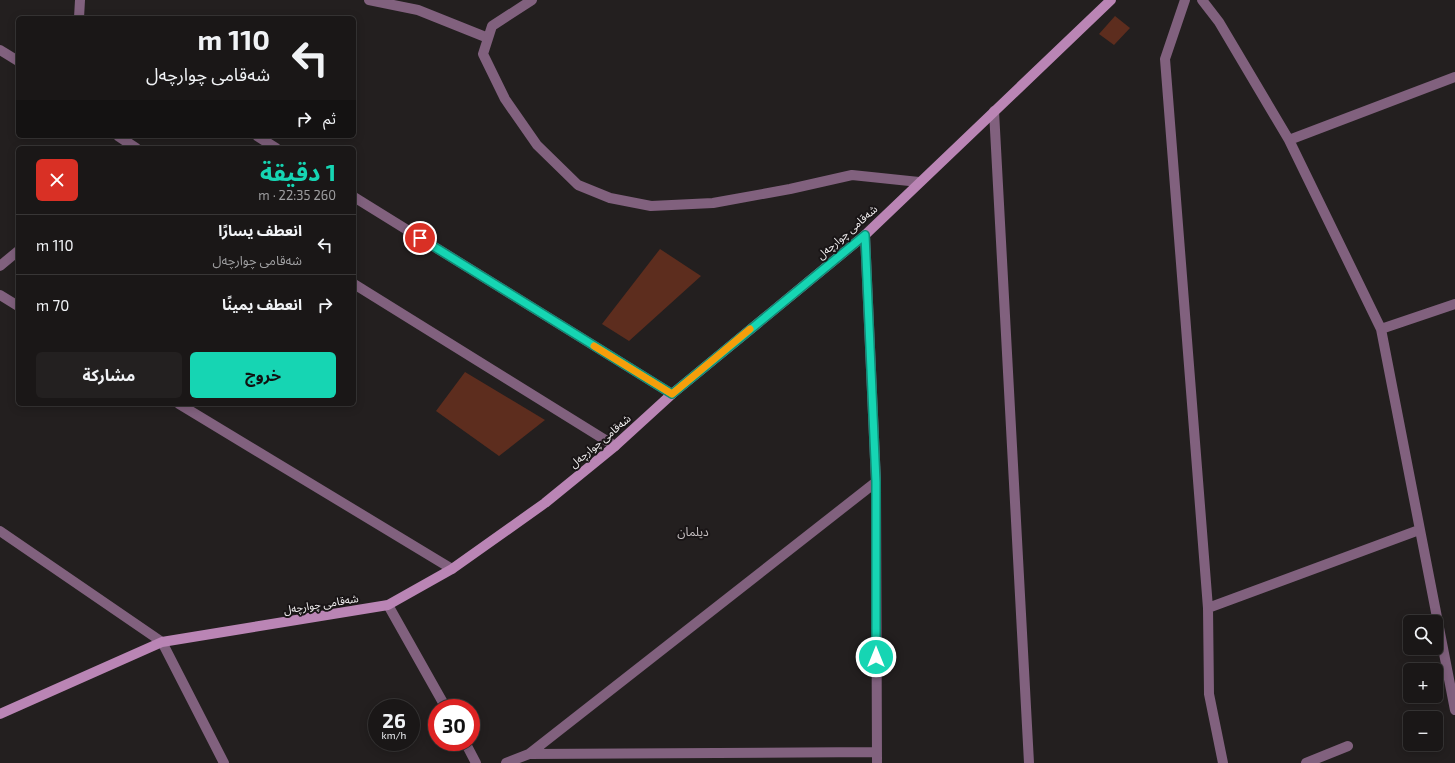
<!DOCTYPE html>
<html lang="ar">
<head>
<meta charset="utf-8">
<style>
	:root { --surface:#1a1717; --page:#232020; --text:#f1f3f6; --muted:#9f9fa1; --line:#383636; --accent:#16d5b3 }
	body { margin:0; font-family:"Exo 2","Noto Sans Arabic",sans-serif; background:var(--page); color:var(--text); direction:rtl; height:100vh; display:flex; flex-direction:column; font-size:15px; white-space:nowrap }
	* { box-sizing:border-box; margin:0 }
	p { font-size:13px; color:var(--muted) }
	.icon { flex:none; width:22px; height:22px; fill:none; stroke:currentColor; stroke-width:2; stroke-linecap:round; stroke-linejoin:round }
	.map { position:relative; flex:1; overflow:hidden; direction:ltr }
	.side { position:absolute; left:16px; top:146px; width:340px; height:260px; display:flex; flex-direction:column; background:var(--surface); border-radius:6px; box-shadow:0 2px 10px #0003,0 0 0 1px var(--line); direction:rtl }
	.side>* { flex:none }
	.banner { position:absolute; left:16px; top:16px; width:340px; height:122px; border-radius:6px; box-shadow:0 2px 10px #0003,0 0 0 1px var(--line); direction:rtl; background:#1a1717; color:var(--text); overflow:hidden }
	.fabs { position:absolute; left:1403px; top:615px; display:grid; gap:8px }
	.fabs a { display:grid; place-items:center; width:40px; height:40px; border-radius:6px; background:var(--surface); box-shadow:0 2px 10px #0003,0 0 0 1px var(--line); font-size:20px }
	.speed { position:absolute; left:368px; top:699px; display:flex; gap:8px; font-size:20px; font-weight:700; text-align:center }
	.speed>* { display:grid; place-content:center; width:52px; height:52px; border-radius:50%; background:var(--surface); box-shadow:0 2px 10px #0003,0 0 0 1px var(--line); line-height:1 }
	.speed small { font-size:10px; font-weight:400 }
	.speed .limit { border:6px solid #d22; background:#fff; color:#111 }
	.pin { position:absolute; display:grid; place-items:center; width:34px; height:34px; color:#fff; margin:-17px; border:2px solid #fff; border-radius:50%; box-shadow:0 1px 4px #0007 }
	.me { position:absolute; width:44px; margin:-22px; rotate:0deg; stroke-linejoin:round; filter:drop-shadow(0 0 3px #0008) }
	.turn { display:flex; align-items:center; gap:14px; height:84px; padding:0 20px; font-size:18px }
	.turn .icon { width:52px; height:52px; stroke-width:2.5 }
	.turn b { display:block; font-size:28px; line-height:34px }
	.then { display:flex; align-items:center; height:38px; padding:0 20px; background:#0003; gap:8px; font-size:15px }
	.round { display:grid; place-items:center; flex:none; width:42px; height:42px; border-radius:6px; background:var(--page) }
	.summary { display:flex; align-items:center; justify-content:space-between; height:68px; padding:0 20px }
	h1 { font-size:24px; font-weight:700; line-height:30px; color:var(--accent) }
	.action { display:flex; gap:8px; margin-top:auto; padding:8px 20px }
	.action a { flex:1; height:46px; border-radius:6px; background:var(--accent); color:#111; font-size:16px; font-weight:700; line-height:46px; text-align:center }
	.action a+a { background:var(--page); color:var(--text) }
	ul { padding:0; list-style:none }
	li { display:flex; align-items:center; gap:12px; height:60px; padding:0 20px; border-top:1px solid var(--line) }
	li div { flex:1 }
	li b { display:block; font-size:15px }
	li em { font-style:normal }
	.map>svg:first-child { display:block }
	.building { fill:#5d2d1e }
	.lines { fill:none; stroke-linecap:round; stroke-linejoin:round }
	.service { stroke:#81617e; stroke-width:10 }
	.minor { stroke:#81617e; stroke-width:10 }
	.secondary { stroke:#ba85b5; stroke-width:10 }
	.route-casing { stroke:#0e8a74; stroke-width:10 }
	.route { stroke:#16d5b3; stroke-width:7 }
	.slow { stroke:#f59e0b; stroke-width:7 }
	.labels { text-anchor:middle; stroke-width:4; stroke-linejoin:round; paint-order:stroke }
	.street-label { font-size:11px; fill:#f3f0f1; stroke:#191516 }
	.neighbourhood-label { font-size:12px; fill:#c7c1c2; stroke:#191516 }
</style>
</head>
<body>
<div class="map">
<svg width="1455" height="763" viewBox="0 0 1455 763">
	<rect width="100%" height="100%" fill="#231f1f"/>
	<path class="building" d="M1115 16 1130 28 1114 45 1099 34Z
		M660 249 701 276 629 341 602 324Z
		M465 372 545 420 499 456 436 411Z"/>
	<g class="lines">
		<path class="service" d="M0 50 18 61"/>
		<path class="minor" d="M369 0 418 10 488 38
			M532 0 492 26 483 54 505 99 537 145 578 185 610 198 651 206 713 203 790 189 852 175 919 182
			M1185 0 1165 59 1208 608 1209 694 1223 763
			M1202 0 1219 22 1289 140 1381 329 1455 710
			M79 18 80 0
			M994 111 1029 763
			M118 136 136 148
			M257 136 276 148
			M1289 140 1455 77
			M354 197 672 394
			M865 235 876 482 877 763
			M0 266 18 251
			M354 284 615 446
			M0 295 18 306
			M1381 329 1455 304
			M179 404 452 569
			M0 531 162 642 224 763
			M388 605 446 708
			M1208 608 1419 530
			M465 742 476 763
			M529 754 876 482
			M506 763 529 754 877 752
			M1306 763 1348 746"/>
		<path class="secondary" d="M0 714 162 642 388 605 452 569 545 503 615 446 672 394 865 235 1111 0"/>
	</g>
	<g class="lines">
		<g class="route-casing">
			<path id="route" d="M420 238 672 394 865 235 876 482V657"/>
		</g>
		<use href="#route" class="route"/>
		<path class="slow" d="M594 346 672 394 750 329"/>
	</g>
	<g class="labels">
		<g class="street-label">
			<text transform="translate(847 232) rotate(-41)" y="4">شەقامی چوارچەل</text>
			<text transform="translate(600 441) rotate(-40)" y="4">شەقامی چوارچەل</text>
			<text transform="translate(321 604) rotate(-9)" y="4">شەقامی چوارچەل</text>
		</g>
		<g class="neighbourhood-label">
			<text x="693" y="536">دیلمان</text>
		</g>
	</g>
</svg>
<div class="fabs">
<a><svg class="icon" aria-label="search" viewBox="0 0 24 24"><circle cx="10" cy="10" r="6"/><path d="M15 15l6 6"/></svg></a>
<a>+</a>
<a>−</a>
</div>
<div class="speed"><div>26<small>km/h</small></div><div class="limit">30</div></div>
<div class="pin" style="left:420px;top:238px;background:#d93025"><svg class="icon" aria-label="arrive" viewBox="0 0 24 24"><path d="M6 21V4h12l-3 4 3 4H6"/></svg></div>
<svg class="me" style="left:876px;top:657px" viewBox="-20 -20 40 40"><circle r="17" fill="#16d5b3" stroke="#fff" stroke-width="3"/><path d="M0-11L8 9 0 5-8 9z" fill="#fff"/></svg>
<div class="banner">
<div class="turn"><svg class="icon" aria-label="left" viewBox="0 0 24 24"><path d="M17 20v-9H6M10 6l-5 5 5 5"/></svg><div><b>110 m</b>شەقامی چوارچەل</div></div>
<div class="then">ثم<svg class="icon" aria-label="right" viewBox="0 0 24 24"><path d="M7 20v-9h11M14 6l5 5-5 5"/></svg></div>
</div>
<section class="side">
<div class="summary"><div><h1>1 دقيقة</h1><p>260 m · 22:35</p></div><a class="round" style="background:#d93025;color:#fff"><svg class="icon" aria-label="close" viewBox="0 0 24 24"><path d="M6 6l12 12M18 6L6 18"/></svg></a></div>
<ul>
<li><svg class="icon" aria-label="left" viewBox="0 0 24 24"><path d="M17 20v-9H6M10 6l-5 5 5 5"/></svg><div><b>انعطف يسارًا</b><p>شەقامی چوارچەل</p></div><em>110 m</em></li>
<li><svg class="icon" aria-label="right" viewBox="0 0 24 24"><path d="M7 20v-9h11M14 6l5 5-5 5"/></svg><div><b>انعطف يمينًا</b></div><em>70 m</em></li>
</ul>
<div class="action"><a>خروج</a><a>مشاركة</a></div>
</section>
</div>
</body>
</html>
